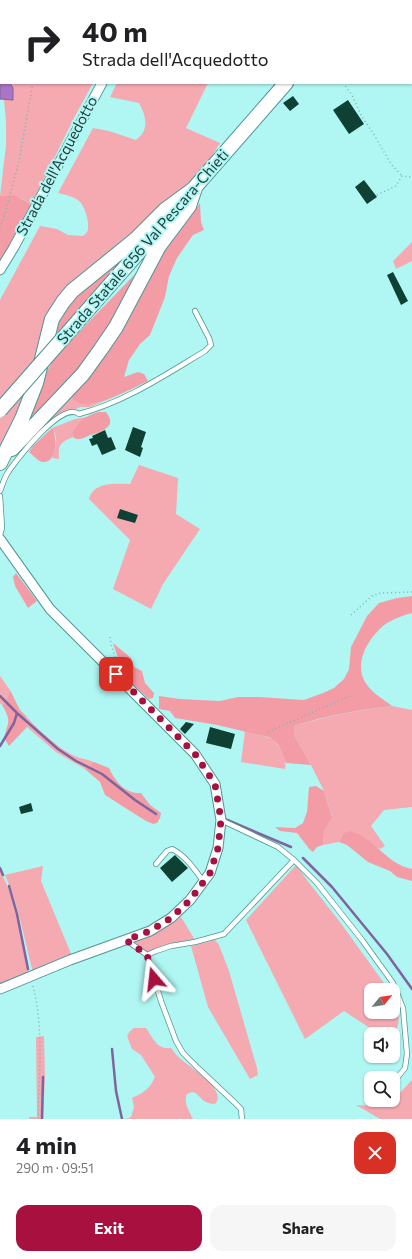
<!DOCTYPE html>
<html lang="en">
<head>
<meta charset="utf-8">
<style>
	:root { --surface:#fff; --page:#f6f6f6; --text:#202124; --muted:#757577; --accent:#a8113f }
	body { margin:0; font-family:Commissioner,sans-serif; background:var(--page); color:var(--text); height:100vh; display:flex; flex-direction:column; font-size:15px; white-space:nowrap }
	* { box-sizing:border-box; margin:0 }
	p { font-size:13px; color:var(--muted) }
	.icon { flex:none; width:22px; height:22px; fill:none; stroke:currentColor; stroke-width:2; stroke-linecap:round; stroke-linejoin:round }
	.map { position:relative; height:1119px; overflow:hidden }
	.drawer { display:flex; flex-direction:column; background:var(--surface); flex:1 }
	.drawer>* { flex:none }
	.top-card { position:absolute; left:0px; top:0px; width:412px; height:84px; box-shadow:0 1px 3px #0004; background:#fff; color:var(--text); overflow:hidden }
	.needle { width:26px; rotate:60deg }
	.buttons { position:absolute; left:364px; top:983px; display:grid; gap:8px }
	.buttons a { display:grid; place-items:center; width:36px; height:36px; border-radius:8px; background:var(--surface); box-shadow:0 1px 3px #0004; font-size:20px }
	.pin { position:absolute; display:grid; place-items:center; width:34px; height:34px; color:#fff; margin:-17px; border-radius:8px; box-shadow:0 2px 6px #0006 }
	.me { position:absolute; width:44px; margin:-22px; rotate:343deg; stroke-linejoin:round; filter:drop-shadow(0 0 3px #0008) }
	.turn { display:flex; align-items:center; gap:14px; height:84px; padding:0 16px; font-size:18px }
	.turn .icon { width:52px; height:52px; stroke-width:2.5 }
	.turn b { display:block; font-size:28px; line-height:34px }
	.round { display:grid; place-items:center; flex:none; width:42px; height:42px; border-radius:12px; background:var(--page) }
	.overview { display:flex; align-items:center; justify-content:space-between; height:68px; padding:0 16px }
	h1 { font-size:24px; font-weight:700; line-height:30px }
	.button { display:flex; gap:8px; margin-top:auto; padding:8px 16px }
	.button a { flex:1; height:46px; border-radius:12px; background:var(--accent); color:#fff; font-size:16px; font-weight:700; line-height:46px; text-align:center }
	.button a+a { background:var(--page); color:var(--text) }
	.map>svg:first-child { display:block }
	.green { fill:#f5a9b1 }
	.forest { fill:#f39ca6 }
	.water { fill:#a975c7; stroke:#80649d }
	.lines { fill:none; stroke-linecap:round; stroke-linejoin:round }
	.stream { stroke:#80649d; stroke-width:2.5 }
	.building { fill:#0e4033 }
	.service-casing { stroke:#509693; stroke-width:6 }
	.minor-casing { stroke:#509693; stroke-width:11 }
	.trunk-casing { stroke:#509693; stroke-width:16 }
	.path { stroke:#7cb4b2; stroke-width:1.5; stroke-dasharray:1 3; stroke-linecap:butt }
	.service { stroke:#fff; stroke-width:4.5 }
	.minor { stroke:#fff; stroke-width:9 }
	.trunk { stroke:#fff; stroke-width:14 }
	.trunk-bridge-casing { stroke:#509693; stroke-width:16; stroke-linecap:butt }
	.trunk-bridge { stroke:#fff; stroke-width:14 }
	.route { stroke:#a8113f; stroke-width:7; stroke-dasharray:0 12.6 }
	.labels { text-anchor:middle; stroke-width:4; stroke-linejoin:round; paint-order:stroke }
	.street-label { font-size:15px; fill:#1f3d3b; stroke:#b0f7f4 }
</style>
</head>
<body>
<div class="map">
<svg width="412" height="1119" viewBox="0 0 412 1119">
	<rect width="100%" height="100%" fill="#b0f7f4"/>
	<path class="green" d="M10 83H93L74 118 31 205C22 197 12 195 0 196L6 145V122L4 100H13V88Z
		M117 83H208L186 128 220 143 205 167 185 189 70 284 41 355 0 403V300L40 226 57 229 68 235 83 236C85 234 88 232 88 229 89 221 85 206 79 201 73 196 66 195 58 193L93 128 109 131 136 140C150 130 146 116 139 103L110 97Z
		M412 242V261L396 269 393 261Z
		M32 381 9 431 0 446V419Z
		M69 396 91 404 111 398 90 407H81L69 411 53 419 38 430Z
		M87 417 76 425 72 433 73 437C60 443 58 444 59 459L52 458C56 448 59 438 52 428L75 419Z
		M139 465 178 478 176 514 200 529 163 584 151 609 113 589 130 540 89 499C94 481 116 484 130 484Z
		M0 676 10 690 6 701 2 705 0 703Z
		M392 706 412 710V807L384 810 371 826 385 846 380 849 377 848 371 844 343 834 339 842 323 845 324 831 332 816 324 791 311 765 294 735V726C327 716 359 710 392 706Z
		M26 716C37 729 63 753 80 758 85 759 89 760 94 762L85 769 56 752 27 727Z
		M245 731 273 739C280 748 287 758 285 769L241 762Z
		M296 865 310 884 340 922 389 990H371V1012H393V996C401 1008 400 1027 393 1039V1034H379L344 1011 305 1039 246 920Z
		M43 866 41 881 72 956 33 972C24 939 19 906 5 875Z
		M0 871C16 898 23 943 29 974L0 984Z
		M181 917 195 940 161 947 147 952 132 940 160 929Z
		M215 940 219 945 229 971 257 1068 258 1075 250 1079 208 1007 191 946Z
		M134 1028H146C153 1038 157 1050 171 1048 174 1052 178 1057 182 1060 191 1068 228 1090 215 1104 197 1104 200 1087 187 1094 183 1102 189 1111 193 1119H126L131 1117 134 1107 132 1098C144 1093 150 1088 155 1077L141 1055 132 1049 127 1036 130 1031Z
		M44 1036 45 1077 43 1119H29V1117H37L36 1037Z
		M412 1080V1119H380L356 1105 375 1106 387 1100H393V1097L397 1096Z"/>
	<path class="forest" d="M14 195 27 202 31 205 0 262V196Z
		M200 203 201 222 204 230 193 235 177 258 169 276 165 297 150 335 140 344 129 360 124 377 138 372 144 374 148 381C131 389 97 408 80 403 76 402 72 398 69 396L162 254Z
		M113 265H121L58 337 56 328 57 323 78 292Z
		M138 271 96 350 18 438 34 396 54 358Z
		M98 412H106C119 428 99 432 88 436 85 437 82 439 79 439 76 439 76 439 73 437L72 433C77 421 86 416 98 412Z
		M52 428C58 437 57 464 42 462 38 461 33 455 29 452L33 446Z
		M16 573 37 601 28 608 15 586 13 577Z
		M412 596V613C404 615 394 619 387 623 370 635 353 662 365 682 371 692 383 699 392 706 359 710 327 715 294 726V735L311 765 286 763C282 753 279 741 268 737L217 725 175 718 170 711 159 709V696L180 699 199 700 220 701 238 697H259L304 700 323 693 334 688 344 679 349 669 351 647 367 616 379 603 397 598Z
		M113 643 131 658 134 667 142 671 145 683 154 693 153 698 149 699 131 682 122 670Z
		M10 690 20 710 26 716 27 727 9 746 4 738C8 721 12 722 2 705L6 701Z
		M94 762 109 768C115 781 125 794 141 793L150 805 161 813 160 818 157 823 153 824 146 821 105 795 100 782 85 769Z
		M316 786 324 791 332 817 324 831 323 845 317 847 313 852 310 850 297 833 280 831 275 827 295 828 303 823 307 812 309 787Z
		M349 831C373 836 386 864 412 869V881L397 877 390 871 368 862 347 845 339 842 343 834Z"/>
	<path class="water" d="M0 76 1 83H10L13 88V100L0 99Z"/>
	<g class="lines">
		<path class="stream" d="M0 696 17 713 58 749 76 761 102 774 135 800 156 814
			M0 746 14 723 17 713
			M225 819 291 847
			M303 858 332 887 387 954 412 989
			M0 868 3 875
			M9 886 17 914 28 969
			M112 1049 116 1091 122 1119
			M42 1119 43 1077"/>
	</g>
	<path class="building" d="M293 96 299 104 290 111 283 103Z
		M348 100 364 124 349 134 333 110Z
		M364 180 377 197 367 204 355 187Z
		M393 272 408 301 401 305 387 275Z
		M133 427 146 432 141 447 143 448 140 457 125 450Z
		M105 430 108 438 111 437 116 449 102 455 97 444 92 446 89 439 93 438 92 436Z
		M120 509 138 515 135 523 117 518Z
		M186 722 194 724 185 734 180 729Z
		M210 727 235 734 231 749 206 743Z
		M31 803 33 811 21 814 19 807Z
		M175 855 188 868 172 882 160 868Z"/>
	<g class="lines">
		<g class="service-casing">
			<path id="service" d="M0 491C2 486 4 479 7 474 15 461 62 400 79 414 125 402 165 375 205 351L211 345 209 338 195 311
				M0 496 2 528 0 535
				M221 820 278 847 294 860 317 883 362 940 393 983 403 1008 407 1054 405 1068 393 1083
				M156 864 167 851 172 849C186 856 194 869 204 882
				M126 940 147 955 161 1001 176 1041 183 1053 198 1068 234 1102 241 1109 242 1119
				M147 955 156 951 171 946 195 942 224 934 294 860"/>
		</g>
		<g class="minor-casing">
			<path id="minor" d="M144 1V0
				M0 270 14 247 102 83
				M0 539 50 609 195 754 215 784 221 820 218 848 210 873 190 900 171 918 150 931 70 960 0 989"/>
		</g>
		<g class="trunk-casing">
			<path id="trunk" d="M359 1 360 0
				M189 194 286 83
				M86 312 166 221
				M12 449 83 374 101 349 116 327 159 246 189 206 195 188
				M0 463 22 419 36 383 52 319 63 302 72 291 136 239 165 210 195 188"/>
		</g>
		<path class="path" d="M57 1V0
			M343 83 352 95 362 117 373 133 391 164 402 176
			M377 195 396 186 402 176 412 177
			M0 228 3 221 19 161 33 83
			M351 615 372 596 381 593 412 592
			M110 637 111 644 117 663
			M268 732 352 695
			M33 986C44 1027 39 1077 38 1119"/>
		<use href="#service" class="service"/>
		<use href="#minor" class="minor"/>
		<use href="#trunk" class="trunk"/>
		<g class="trunk-bridge-casing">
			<path id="trunk-bridge" d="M0 410 86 312"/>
		</g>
		<use href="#trunk-bridge" class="trunk-bridge"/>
	</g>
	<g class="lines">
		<path class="route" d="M116 674 195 754 215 784 221 820 218 848 210 873 190 900 171 918 150 931 126 940 147 955 154 979"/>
	</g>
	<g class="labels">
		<g class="street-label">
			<text transform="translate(57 166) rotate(-62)" y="5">Strada dell'Acquedotto</text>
			<text transform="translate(143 247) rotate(-49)" y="5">Strada Statale 656 Val Pescara-Chieti</text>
		</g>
	</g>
</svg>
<div class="buttons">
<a><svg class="needle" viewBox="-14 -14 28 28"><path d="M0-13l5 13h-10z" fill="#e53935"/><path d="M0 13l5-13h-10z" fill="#757577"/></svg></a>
<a><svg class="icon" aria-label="sound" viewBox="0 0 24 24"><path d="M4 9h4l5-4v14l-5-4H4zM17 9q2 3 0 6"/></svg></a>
<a><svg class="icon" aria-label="search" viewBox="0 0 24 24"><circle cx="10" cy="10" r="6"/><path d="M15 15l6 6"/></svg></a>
</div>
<div class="pin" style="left:116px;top:674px;background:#d93025"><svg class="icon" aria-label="arrive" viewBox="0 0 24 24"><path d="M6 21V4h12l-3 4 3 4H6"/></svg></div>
<svg class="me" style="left:154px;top:979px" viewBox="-20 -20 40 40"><path d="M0-17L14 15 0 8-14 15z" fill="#a8113f" stroke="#fff" stroke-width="4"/></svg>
<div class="top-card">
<div class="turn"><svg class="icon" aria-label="right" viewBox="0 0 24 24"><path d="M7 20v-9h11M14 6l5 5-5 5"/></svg><div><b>40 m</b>Strada dell'Acquedotto</div></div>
</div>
</div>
<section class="drawer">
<div class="overview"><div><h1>4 min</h1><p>290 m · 09:51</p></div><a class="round" style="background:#d93025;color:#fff"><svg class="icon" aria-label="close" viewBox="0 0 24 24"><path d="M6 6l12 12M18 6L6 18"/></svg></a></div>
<div class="button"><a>Exit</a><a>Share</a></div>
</section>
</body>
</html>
